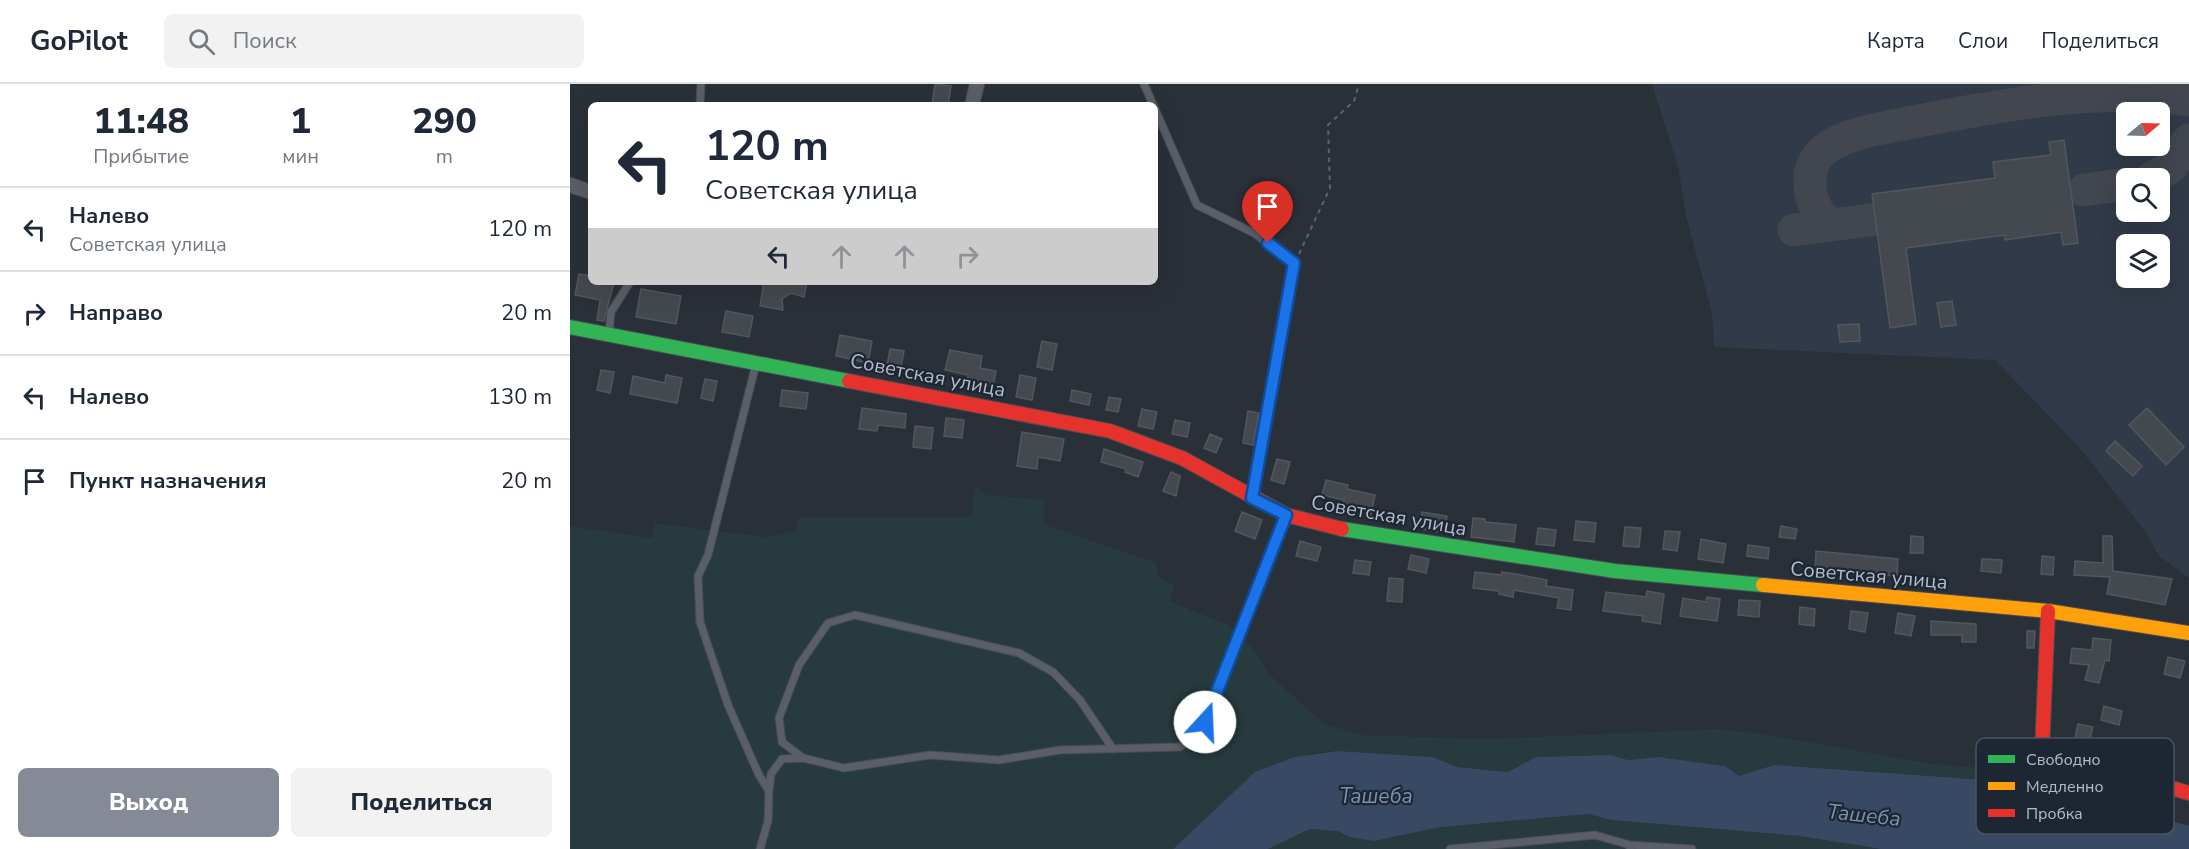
<!DOCTYPE html>
<html lang="ru">
<head>
<meta charset="utf-8">
<style>
	:root { --surface:#fff; --page:#f2f2f3; --text:#1f2937; --muted:#747a83; --line:#e0e1e3; --accent:#848b96 }
	body { margin:0; font-family:"Nunito Sans",sans-serif; background:var(--page); color:var(--text); height:100vh; display:flex; flex-direction:column; font-size:22px; white-space:nowrap }
	* { box-sizing:border-box; margin:0 }
	p { font-size:20px; color:var(--muted) }
	.icon { flex:none; width:33px; height:33px; fill:none; stroke:currentColor; stroke-width:2; stroke-linecap:round; stroke-linejoin:round }
	.map { position:relative; flex:1; overflow:hidden }
	.sheet { display:flex; flex-direction:column; background:var(--surface); width:570px }
	.sheet>* { flex:none }
	.hud { position:absolute; left:18px; top:18px; width:570px; height:183px; border-radius:9px; box-shadow:0 6px 24px #0002; background:#fff; color:var(--text); overflow:hidden }
	.needle { width:39px; rotate:71deg }
	.tools { position:absolute; left:1546px; top:18px; display:grid; gap:12px }
	.tools a { display:grid; place-items:center; width:54px; height:54px; border-radius:9px; background:var(--surface); box-shadow:0 6px 24px #0002; font-size:30px }
	.pin { position:absolute; display:grid; place-items:center; width:51px; height:51px; color:#fff; margin:-62px -26px; border-radius:50% 50% 50% 0; rotate:-45deg; box-shadow:0 0 6px #0007 }
	.pin .icon { rotate:45deg }
	.me { position:absolute; width:66px; margin:-33px; rotate:20deg; stroke-linejoin:round; filter:drop-shadow(0 0 4px #0008) }
	.turn { display:flex; align-items:center; gap:21px; height:126px; padding:0 18px; font-size:27px }
	.turn .icon { width:78px; height:78px; stroke-width:2.5 }
	.turn b { display:block; font-size:42px; line-height:51px }
	.lanes { display:flex; align-items:center; height:57px; padding:0 18px; background:#0003; justify-content:center; gap:30px; direction:ltr }
	.lanes .off { opacity:.35 }
	.eta { display:flex; justify-content:space-evenly; align-items:center; height:102px; text-align:center }
	.eta b { font-size:36px; font-weight:800; line-height:42px }
	.cta { display:flex; gap:12px; margin-top:auto; padding:12px 18px }
	.cta a { flex:1; height:69px; border-radius:9px; background:var(--accent); color:#fff; font-size:24px; font-weight:800; line-height:69px; text-align:center }
	.cta a+a { background:var(--page); color:var(--text) }
	ul { padding:0; list-style:none }
	li { display:flex; align-items:center; gap:18px; height:84px; padding:0 18px; border-top:2px solid var(--line) }
	li div { flex:1 }
	li b { display:block; font-size:22px }
	li em { font-style:normal }
	header { display:flex; align-items:center; gap:36px; box-sizing:border-box; height:84px; padding:0 30px; background:var(--surface); border-bottom:2px solid var(--line) }
	header strong { font-size:28px }
	nav { display:flex; gap:33px; margin-inline-start:auto; font-size:21px }
	.search { width:420px; height:54px; background:var(--page); display:flex; align-items:center; gap:15px; box-sizing:border-box; padding:0 21px; border-radius:9px; color:var(--muted); font-size:22px }
	main { display:flex; flex:1; min-height:0 }
	.map>svg:first-child { display:block }
	.airport { fill:#313a48; fill-rule:evenodd }
	.green { fill:#273a3e }
	.water { fill:#384963 }
	.lines { fill:none; stroke-linecap:round; stroke-linejoin:round }
	.taxiway { stroke:#42464e; stroke-width:33 }
	.building { fill:#444950; stroke:#52575f; stroke-width:1.5 }
	.lane-casing { stroke:#484c53; stroke-width:9 }
	.street-casing { stroke:#484c53; stroke-width:16 }
	.fast-casing { stroke:#484c53; stroke-width:16 }
	.slow-casing { stroke:#484c53; stroke-width:16 }
	.jam-casing { stroke:#484c53; stroke-width:16 }
	.path { stroke:#5d636a; stroke-width:2; stroke-dasharray:4.5 4.5; stroke-linecap:butt }
	.lane { stroke:#5a5e66; stroke-width:7 }
	.street { stroke:#5a5e66; stroke-width:14 }
	.fast { stroke:#30b455; stroke-width:14 }
	.slow { stroke:#ff9f0a; stroke-width:14 }
	.jam { stroke:#e5322d; stroke-width:14 }
	.route-casing { stroke:#114b97; stroke-width:15 }
	.route { stroke:#1a73e8; stroke-width:10 }
	.labels { text-anchor:middle; stroke-width:4.5; stroke-linejoin:round; paint-order:stroke }
	.street-label { font-size:20px; fill:#b4bcc9; stroke:#1d2633 }
	.water-label { font-size:21px; font-style:italic; fill:#7c92b1; stroke:#1d2633 }
	.key { fill:#1d2633; stroke:#4a5360; stroke-width:1.5 }
	.key-label { font-size:16px; fill:#b4bcc9 }
</style>
</head>
<body>
<header>
<strong>GoPilot</strong>
<div class="search"><svg class="icon" aria-label="search" viewBox="0 0 24 24"><circle cx="10" cy="10" r="6"/><path d="M15 15l6 6"/></svg>Поиск</div>
<nav><a>Карта</a><a>Слои</a><a>Поделиться</a></nav>
</header>
<main>
<section class="sheet">
<div class="eta">
<div><b>11:48</b><p>Прибытие</p></div>
<div><b>1</b><p>мин</p></div>
<div><b>290</b><p>m</p></div>
</div>
<ul>
<li><svg class="icon" aria-label="left" viewBox="0 0 24 24"><path d="M17 20v-9H6M10 6l-5 5 5 5"/></svg><div><b>Налево</b><p>Советская улица</p></div><em>120 m</em></li>
<li><svg class="icon" aria-label="right" viewBox="0 0 24 24"><path d="M7 20v-9h11M14 6l5 5-5 5"/></svg><div><b>Направо</b></div><em>20 m</em></li>
<li><svg class="icon" aria-label="left" viewBox="0 0 24 24"><path d="M17 20v-9H6M10 6l-5 5 5 5"/></svg><div><b>Налево</b></div><em>130 m</em></li>
<li><svg class="icon" aria-label="arrive" viewBox="0 0 24 24"><path d="M6 21V4h12l-3 4 3 4H6"/></svg><div><b>Пункт назначения</b></div><em>20 m</em></li>
</ul>
<div class="cta"><a>Выход</a><a>Поделиться</a></div>
</section>
<div class="map">
<svg width="1619" height="765" viewBox="0 0 1619 765">
	<rect width="100%" height="100%" fill="#2a3038"/>
	<path class="airport" d="M1082 0H1619V494L1588 471 1580 455 1561 429 1508 362 1425 276 1144 263 1142 229 1116 132 1109 86ZM1557 28H1590V62H1557ZM1557 94H1590V128H1557ZM1557 160H1590V194H1557Z"/>
	<path class="green" d="M406 403 415 411 475 416 473 440 586 479 589 494 605 501 599 517 661 542 686 568 698 589 753 639 790 651 917 655 1147 645 1193 650 1362 680 1465 688 1467 706 1416 696 1221 682 1204 681 1169 692 1155 682 1088 673 1058 676 1041 671 966 673 938 688 887 683 863 673 768 667 742 669 685 688 603 765H0V442L82 454 85 439 197 453 225 447 230 433H401Z
		M1018 730 1042 736 1230 752 1311 765H698L740 745 769 747 780 753 815 755 871 743Z"/>
	<path class="water" d="M768 667 863 673 887 683 938 688 966 673 1041 671 1058 676 1088 673 1155 682 1169 692 1204 681 1416 696 1467 706 1481 714 1498 719 1540 720 1619 742V765H1311L1230 752 1042 736 1018 730 871 743 804 757 779 753 768 747 740 745 698 765H603L685 688 725 673Z"/>
	<g class="lines">
		<path class="taxiway" d="M1581 94 1601 83 1619 56
			M1514 106 1557 100
			M1262 141C1246 131 1241 117 1240 99 1239 83 1247 69 1261 61 1286 47 1320 43 1348 37 1437 20 1528 3 1619 16
			M1224 146 1306 135"/>
	</g>
	<path class="building" d="M365 0 381 2 378 21H362Z
		M1494 56 1508 159 1493 161 1491 148 1435 156V151L1336 164 1346 240 1320 244 1302 110 1425 94 1423 78 1481 71 1479 58Z
		M9 190 21 192V198H44L34 237 27 236 30 216 5 211Z
		M194 198H237L234 213 221 209 212 215 213 226 190 222Z
		M71 205 111 212 106 240 66 233Z
		M1382 217 1386 241 1371 243 1367 219Z
		M156 227 183 232 179 253 152 248Z
		M1289 240 1290 257 1270 258 1268 241Z
		M270 251 302 257 298 279 266 272Z
		M472 257 487 260 482 286 467 283Z
		M320 265 334 267 331 283 317 281Z
		M380 266 412 272 410 284 426 287 423 303 397 298 398 291 375 286Z
		M31 286 44 288 40 309 27 306Z
		M96 291 112 294 107 319 60 310 63 292 95 299Z
		M450 291 466 294 462 316 446 313Z
		M135 295 147 297 143 317 131 314Z
		M212 306 238 309 236 325 210 322Z
		M502 306 521 310 519 321 500 317Z
		M539 313 551 315 548 328 536 326Z
		M292 324 336 330 335 344 308 341 307 347 289 345Z
		M1577 324 1614 363 1596 381 1559 341Z
		M572 325 587 328 583 345 568 342Z
		M678 327 689 329 683 361 673 359Z
		M376 334 394 336 392 354 374 352Z
		M605 336 620 339 617 353 602 350Z
		M345 342 363 344 361 365 343 363Z
		M452 348 494 355 490 377 468 373 467 385 447 382Z
		M640 350 652 355 646 369 634 364Z
		M1545 357 1572 382 1563 392 1536 367Z
		M534 365 573 378 568 393 555 388 556 385 531 378Z
		M707 375 720 378 714 400 701 396Z
		M601 388 610 392 606 412 593 407Z
		M756 396 778 401 777 405 805 411 801 431 772 424 774 416 752 411Z
		M672 428 692 436 685 455 665 447Z
		M852 428 877 432 874 449 850 445Z
		M903 434 915 435V438L946 441 944 458 901 453Z
		M1006 437 1026 439 1024 458 1004 456Z
		M1211 442 1227 445 1225 455 1209 453Z
		M1055 443 1071 444 1069 463 1053 462Z
		M968 444 986 446 984 462 966 460Z
		M1095 447 1110 448 1107 467 1093 465Z
		M1341 452 1353 453V469H1340Z
		M1533 452H1542L1543 487 1602 495 1595 521 1537 510 1540 493 1504 491 1505 477 1533 479Z
		M1131 455 1156 460 1153 479 1128 475Z
		M730 457 751 463 747 477 726 472Z
		M1178 461 1199 464 1198 475 1177 472Z
		M1246 467 1328 475 1327 492 1245 487Z
		M841 471 859 475 856 489 838 485Z
		M1472 472 1484 473 1483 491 1471 490Z
		M1412 475 1432 476 1431 489 1411 487Z
		M785 476 801 478 799 491 783 489Z
		M905 488 931 491 932 488 946 490 977 496 976 502 1003 506 1001 526 987 524 989 514 944 506 943 513 929 510V507L903 504Z
		M819 494 833 495 832 518 817 517Z
		M1077 507 1094 510 1090 540 1072 537 1073 532 1033 527 1036 508 1076 513Z
		M1137 513 1150 515 1147 537 1110 532 1113 514 1136 518Z
		M1169 516 1190 517 1189 533 1168 531Z
		M1230 523 1245 525 1244 542 1229 540Z
		M1281 527 1298 529 1295 548 1279 545Z
		M1328 529 1345 532 1341 552 1325 549Z
		M1361 537 1406 540V558H1392V551H1361Z
		M1457 547H1465L1464 564H1457Z
		M1523 554 1541 556 1539 577 1535 576 1529 599 1515 596 1519 581 1500 579 1502 564 1522 566Z
		M1598 573 1615 577 1610 594 1594 590Z
		M1534 622 1552 627 1549 641 1531 636Z
		M1508 640 1523 643 1518 662 1504 658Z"/>
	<g class="lines">
		<g class="lane-casing">
			<path id="lane" d="M574 0 627 121 684 149 724 179 683 412
				M130 21 131 0
				M39 249 41 228 60 198
				M186 280 138 471 128 492 130 538 158 621 189 691 199 707 198 737 190 765
				M233 674 212 658 209 634 229 581 258 539 285 531 449 569 483 588 510 616 543 665
				M199 707 201 690 212 675 233 674 274 684 360 671 429 676 490 666 610 663 631 650 715 433
				M1060 761 1122 765
				M880 765 1025 751 1060 761V765"/>
		</g>
		<g class="street-casing">
			<path id="street" d="M402 21 407 0
				M0 101 21 108"/>
		</g>
		<g class="fast-casing">
			<path id="fast" d="M0 243 279 297
				M772 445 1045 487 1193 501"/>
		</g>
		<g class="slow-casing">
			<path id="slow" d="M1193 501 1478 527 1619 549"/>
		</g>
		<g class="jam-casing">
			<path id="jam" d="M279 297 540 347 612 374 716 431 772 445
				M1478 527 1472 667 1619 709"/>
		</g>
		<path class="path" d="M729 170 760 104 758 41 784 17 789 0"/>
		<use href="#lane" class="lane"/>
		<use href="#street" class="street"/>
		<use href="#fast" class="fast"/>
		<use href="#slow" class="slow"/>
		<use href="#jam" class="jam"/>
	</g>
	<g class="lines">
		<g class="route-casing">
			<path id="route" d="M635 638 716 431 682 414 724 179 698 159"/>
		</g>
		<use href="#route" class="route"/>
	</g>
	<g class="labels">
		<g class="street-label">
			<text transform="translate(358 291) rotate(11)" y="7">Советская улица</text>
			<text transform="translate(819 431) rotate(10)" y="7">Советская улица</text>
			<text transform="translate(1299 491) rotate(5)" y="7">Советская улица</text>
		</g>
		<g class="water-label">
			<text x="806" y="719">Ташеба</text>
			<text transform="translate(1294 731) rotate(6)" y="7">Ташеба</text>
		</g>
	</g>
	<rect x="1406" y="654" width="198" height="96" rx="9" class="key"/>
	<rect x="1418" y="671" width="27" height="8" fill="#30b455"/>
	<rect x="1418" y="698" width="27" height="8" fill="#ff9f0a"/>
	<rect x="1418" y="725" width="27" height="8" fill="#e5322d"/>
	<g class="key-label">
		<text x="1456" y="681">Свободно</text>
		<text x="1456" y="708">Медленно</text>
		<text x="1456" y="735">Пробка</text>
	</g>
</svg>
<div class="tools">
<a><svg class="needle" viewBox="-14 -14 28 28"><path d="M0-13l5 13h-10z" fill="#e53935"/><path d="M0 13l5-13h-10z" fill="#747a83"/></svg></a>
<a><svg class="icon" aria-label="search" viewBox="0 0 24 24"><circle cx="10" cy="10" r="6"/><path d="M15 15l6 6"/></svg></a>
<a><svg class="icon" aria-label="layers" viewBox="0 0 24 24"><path d="M12 4l9 5-9 5-9-5zM3 14l9 5 9-5"/></svg></a>
</div>
<div class="pin" style="left:698px;top:159px;background:#d93025"><svg class="icon" aria-label="arrive" viewBox="0 0 24 24"><path d="M6 21V4h12l-3 4 3 4H6"/></svg></div>
<svg class="me" style="left:635px;top:638px" viewBox="-20 -20 40 40"><circle r="19" fill="#fff"/><path d="M0-13L10 11 0 6-10 11z" fill="#1a73e8"/></svg>
<div class="hud">
<div class="turn"><svg class="icon" aria-label="left" viewBox="0 0 24 24"><path d="M17 20v-9H6M10 6l-5 5 5 5"/></svg><div><b>120 m</b>Советская улица</div></div>
<div class="lanes"><svg class="icon" aria-label="left" viewBox="0 0 24 24"><path d="M17 20v-9H6M10 6l-5 5 5 5"/></svg><svg class="icon off" aria-label="ahead" viewBox="0 0 24 24"><path d="M12 20V5M6 11l6-6 6 6"/></svg><svg class="icon off" aria-label="ahead" viewBox="0 0 24 24"><path d="M12 20V5M6 11l6-6 6 6"/></svg><svg class="icon off" aria-label="right" viewBox="0 0 24 24"><path d="M7 20v-9h11M14 6l5 5-5 5"/></svg></div>
</div>
</div>
</main>
</body>
</html>
